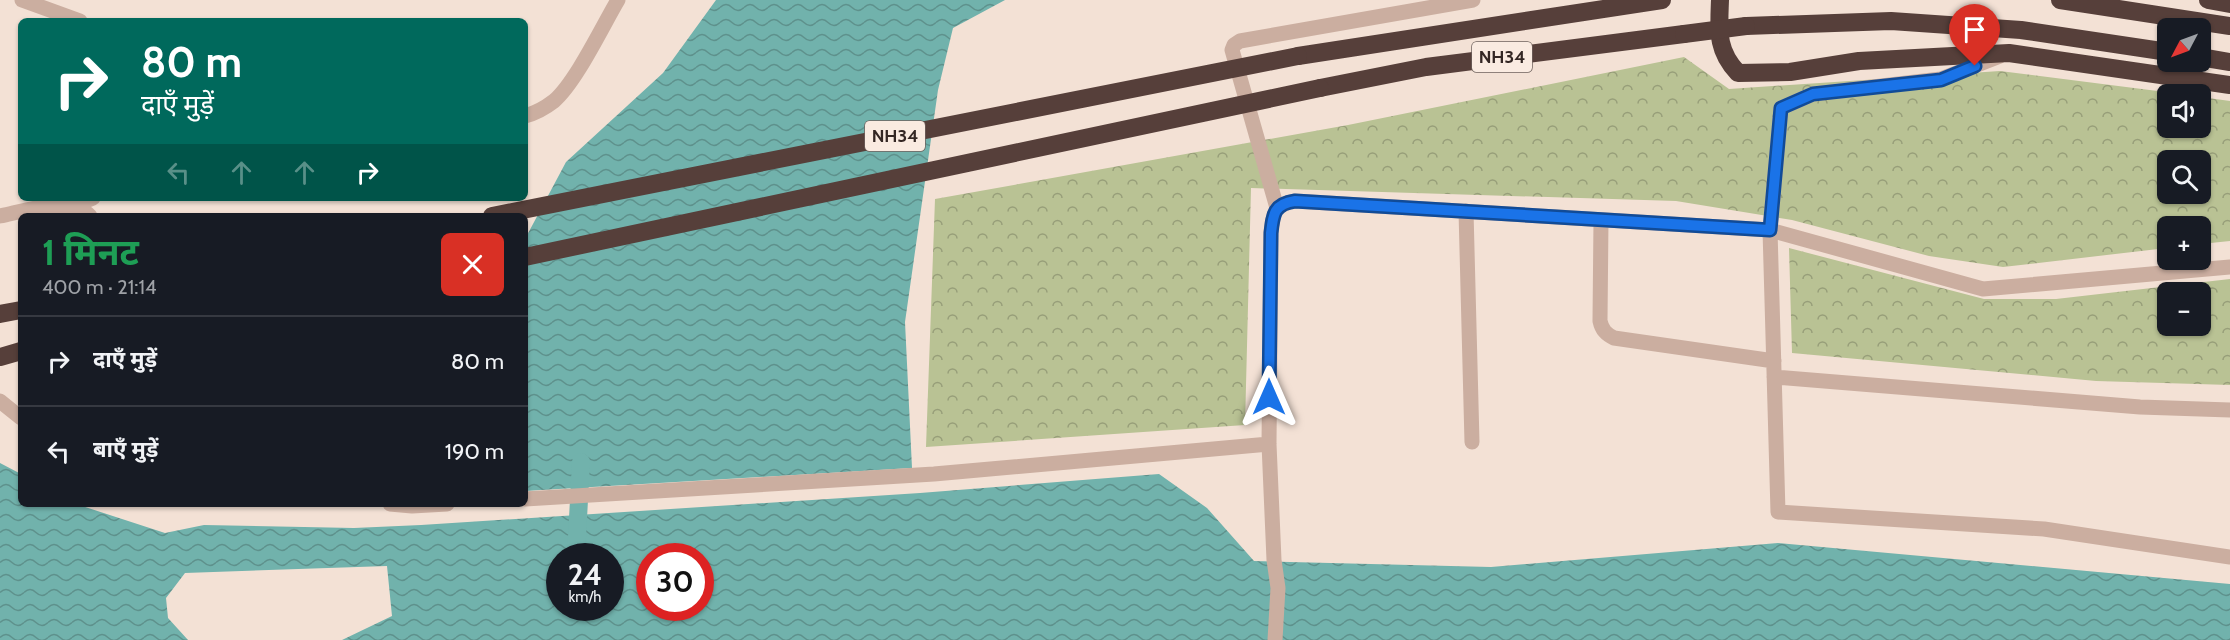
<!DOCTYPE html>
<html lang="hi">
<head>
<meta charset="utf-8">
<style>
	:root { --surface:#171b24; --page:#20242c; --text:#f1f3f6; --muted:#9ea1a6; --line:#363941 }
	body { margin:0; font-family:Cabin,"Noto Sans Devanagari",sans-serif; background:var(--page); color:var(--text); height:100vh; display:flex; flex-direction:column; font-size:22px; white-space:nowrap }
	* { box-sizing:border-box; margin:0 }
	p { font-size:20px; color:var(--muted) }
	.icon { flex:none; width:33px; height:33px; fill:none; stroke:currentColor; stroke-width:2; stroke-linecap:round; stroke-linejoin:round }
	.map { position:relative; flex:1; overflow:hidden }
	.details { position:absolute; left:18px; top:213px; width:510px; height:294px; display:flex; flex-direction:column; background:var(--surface); border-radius:9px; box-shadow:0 2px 4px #0004 }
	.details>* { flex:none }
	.hud { position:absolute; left:18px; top:18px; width:510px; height:183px; border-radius:9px; box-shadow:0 2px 4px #0004; background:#00695c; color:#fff; overflow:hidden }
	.needle { width:39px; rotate:229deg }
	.controls { position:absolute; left:2157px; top:18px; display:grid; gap:12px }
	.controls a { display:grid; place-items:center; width:54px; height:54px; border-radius:9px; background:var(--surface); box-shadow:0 2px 4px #0004; font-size:30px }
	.speed { position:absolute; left:546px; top:543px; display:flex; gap:12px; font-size:30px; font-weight:700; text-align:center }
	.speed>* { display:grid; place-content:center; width:78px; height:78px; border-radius:50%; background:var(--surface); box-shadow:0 2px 4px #0004; line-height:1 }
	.speed small { font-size:15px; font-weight:400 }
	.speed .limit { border:9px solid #d22; background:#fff; color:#111 }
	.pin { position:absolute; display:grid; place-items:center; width:51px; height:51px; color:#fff; margin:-62px -26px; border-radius:50% 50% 50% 0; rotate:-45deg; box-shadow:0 0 6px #0007 }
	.pin .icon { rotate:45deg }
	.me { position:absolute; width:66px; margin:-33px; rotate:0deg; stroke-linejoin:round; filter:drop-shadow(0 0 4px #0008) }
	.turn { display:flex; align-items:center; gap:21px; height:126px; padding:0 24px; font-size:27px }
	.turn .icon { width:78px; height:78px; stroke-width:2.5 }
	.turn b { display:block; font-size:42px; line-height:51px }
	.lanes { display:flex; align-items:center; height:57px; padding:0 24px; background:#0003; justify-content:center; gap:30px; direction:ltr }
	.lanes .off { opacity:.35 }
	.round { display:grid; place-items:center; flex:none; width:63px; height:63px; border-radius:9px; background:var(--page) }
	.overview { display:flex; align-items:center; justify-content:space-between; height:102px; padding:0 24px }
	h1 { font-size:36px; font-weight:700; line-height:45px; color:#1e9e55 }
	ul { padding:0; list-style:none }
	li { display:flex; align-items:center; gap:18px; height:90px; padding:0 24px; border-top:2px solid var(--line) }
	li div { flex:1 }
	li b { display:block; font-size:22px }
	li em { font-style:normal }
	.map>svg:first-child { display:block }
	.park { fill:url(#park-crowns); fill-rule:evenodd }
	.water { fill:url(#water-waves); fill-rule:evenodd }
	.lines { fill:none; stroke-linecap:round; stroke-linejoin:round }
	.canal { stroke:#71b2ac; stroke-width:18 }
	.minor { stroke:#cbaea0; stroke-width:15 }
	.highway { stroke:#563f3a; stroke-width:18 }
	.highway-bridge { stroke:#563f3a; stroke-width:18 }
	.route-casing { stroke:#114b97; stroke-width:15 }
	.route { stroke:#1a73e8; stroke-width:10 }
	.labels { text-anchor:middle; stroke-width:4.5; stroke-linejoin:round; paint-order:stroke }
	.shield { fill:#faebe1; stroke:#6f625d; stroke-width:1.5 }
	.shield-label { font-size:18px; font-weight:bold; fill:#342724 }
</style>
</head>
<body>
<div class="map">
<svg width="2230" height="640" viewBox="0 0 2230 640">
	<defs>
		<pattern id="park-crowns" width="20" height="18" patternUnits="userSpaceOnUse" patternTransform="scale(1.5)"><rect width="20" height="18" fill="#b9c294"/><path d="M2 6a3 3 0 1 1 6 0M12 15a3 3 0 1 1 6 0" fill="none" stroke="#979e79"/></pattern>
		<pattern id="water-waves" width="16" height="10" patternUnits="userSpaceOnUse" patternTransform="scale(1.5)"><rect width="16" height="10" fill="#71b2ac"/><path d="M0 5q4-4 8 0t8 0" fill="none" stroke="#5e918c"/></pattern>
	</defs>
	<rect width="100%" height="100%" fill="#f3e1d5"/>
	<path class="park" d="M1684 57 1729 89 2000 71 2181 94H2168V128H2200L2201 97 2230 101V241L2201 244 2200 226H2168L2167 248 2003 267 1929 256 1792 220 1676 201 1251 188 1245 425 926 447 935 199 1348 125ZM2168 160H2200V194H2168Z
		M1789 248 1984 299H2056L2230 279V385L2096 381 1792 353ZM2168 292H2200V326H2168Z"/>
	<path class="water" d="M716 0H1005L953 28 938 90 905 322 912 468 525 491V239L566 162 663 73Z
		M0 463 21 474V504H76L165 533 204 525 354 528 421 525 920 493 1159 474 1207 508 1254 561 1491 567 1778 543 2230 584V640H342L392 616 387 566 185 573 166 598 168 618 188 640H0ZM560 556H610V608H560ZM650 556H700V608H650Z"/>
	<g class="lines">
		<path class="canal" d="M576 556 581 462"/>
		<path class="minor" d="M22 0 80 21
			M2000 56 1941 79 1813 94 1781 108 1770 230 1778 512 2044 529 2230 557
			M525 116C536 113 545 108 554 101 576 82 602 27 618 0
			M73 206 93 198
			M1277 208 1232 50 1234 45 1240 41 1473 0
			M1466 211 1472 442
			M0 216C25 211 71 195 90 216
			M1601 220 1600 321C1602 330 1606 334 1614 338L1774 361
			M1774 377 2140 407 2230 410
			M0 401 21 418
			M525 499 934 474 1269 444
			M390 504 412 506 447 504
			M1275 640 1278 588 1274 560 1269 444 1271 233C1273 214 1274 204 1295 201L1770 230 1983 289 2230 267"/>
		<path class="highway" d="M1720 0C1719 30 1716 50 1738 73L1790 72 1859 61 2009 53 2230 85
			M2060 0 2230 26
			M2208 0 2230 4
			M1746 26 1891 21 2021 30 2168 52
			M1298 56 1662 0
			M2200 57 2230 62
			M1320 88 1426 67 1684 34
			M0 314 21 310
			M0 357 21 351"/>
		<path class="highway-bridge" d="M1684 34 1746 26
			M492 216 1298 56
			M525 257 1320 88"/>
	</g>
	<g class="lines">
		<g class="route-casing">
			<path id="route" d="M1269 397 1271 233C1273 214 1274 204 1295 201L1770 230 1781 108 1813 94 1941 80 1975 66"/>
		</g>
		<use href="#route" class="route"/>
	</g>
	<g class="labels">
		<g class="shield">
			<rect x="1472" y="42" width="60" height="30" rx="4.5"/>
			<rect x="865" y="121" width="60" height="30" rx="4.5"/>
		</g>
		<g class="shield-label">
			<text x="1502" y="63">NH34</text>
			<text x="895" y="142">NH34</text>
		</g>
	</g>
</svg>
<div class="controls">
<a><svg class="needle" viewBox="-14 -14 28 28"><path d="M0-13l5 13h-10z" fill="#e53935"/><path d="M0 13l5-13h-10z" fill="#9ea1a6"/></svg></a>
<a><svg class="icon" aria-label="sound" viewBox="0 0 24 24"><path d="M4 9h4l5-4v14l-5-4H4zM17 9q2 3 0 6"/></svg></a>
<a><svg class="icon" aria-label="search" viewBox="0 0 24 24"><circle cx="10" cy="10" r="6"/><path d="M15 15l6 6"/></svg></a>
<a>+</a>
<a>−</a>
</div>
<div class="speed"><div>24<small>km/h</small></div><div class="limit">30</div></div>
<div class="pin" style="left:1975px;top:66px;background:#d93025"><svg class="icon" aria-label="arrive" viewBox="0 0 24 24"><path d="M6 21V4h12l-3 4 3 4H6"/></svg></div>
<svg class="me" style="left:1269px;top:397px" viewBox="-20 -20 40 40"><path d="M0-17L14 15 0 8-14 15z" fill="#1a73e8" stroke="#fff" stroke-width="4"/></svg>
<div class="hud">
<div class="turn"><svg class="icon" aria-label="right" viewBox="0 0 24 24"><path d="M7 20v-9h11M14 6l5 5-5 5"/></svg><div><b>80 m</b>दाएँ मुड़ें</div></div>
<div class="lanes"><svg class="icon off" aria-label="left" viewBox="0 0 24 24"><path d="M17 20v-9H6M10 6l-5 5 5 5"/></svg><svg class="icon off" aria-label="ahead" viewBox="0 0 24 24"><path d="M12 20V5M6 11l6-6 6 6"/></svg><svg class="icon off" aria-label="ahead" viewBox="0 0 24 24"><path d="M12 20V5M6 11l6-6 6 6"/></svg><svg class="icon" aria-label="right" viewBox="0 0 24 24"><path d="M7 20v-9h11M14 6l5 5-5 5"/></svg></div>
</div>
<section class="details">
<div class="overview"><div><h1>1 मिनट</h1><p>400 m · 21:14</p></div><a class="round" style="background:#d93025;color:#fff"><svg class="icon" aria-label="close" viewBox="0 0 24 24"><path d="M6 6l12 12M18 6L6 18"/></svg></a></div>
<ul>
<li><svg class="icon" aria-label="right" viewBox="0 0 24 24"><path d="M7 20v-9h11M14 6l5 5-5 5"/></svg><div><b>दाएँ मुड़ें</b></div><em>80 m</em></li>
<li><svg class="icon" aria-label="left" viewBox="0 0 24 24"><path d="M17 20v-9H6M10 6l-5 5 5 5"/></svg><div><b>बाएँ मुड़ें</b></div><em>190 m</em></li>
</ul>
</section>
</div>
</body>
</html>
